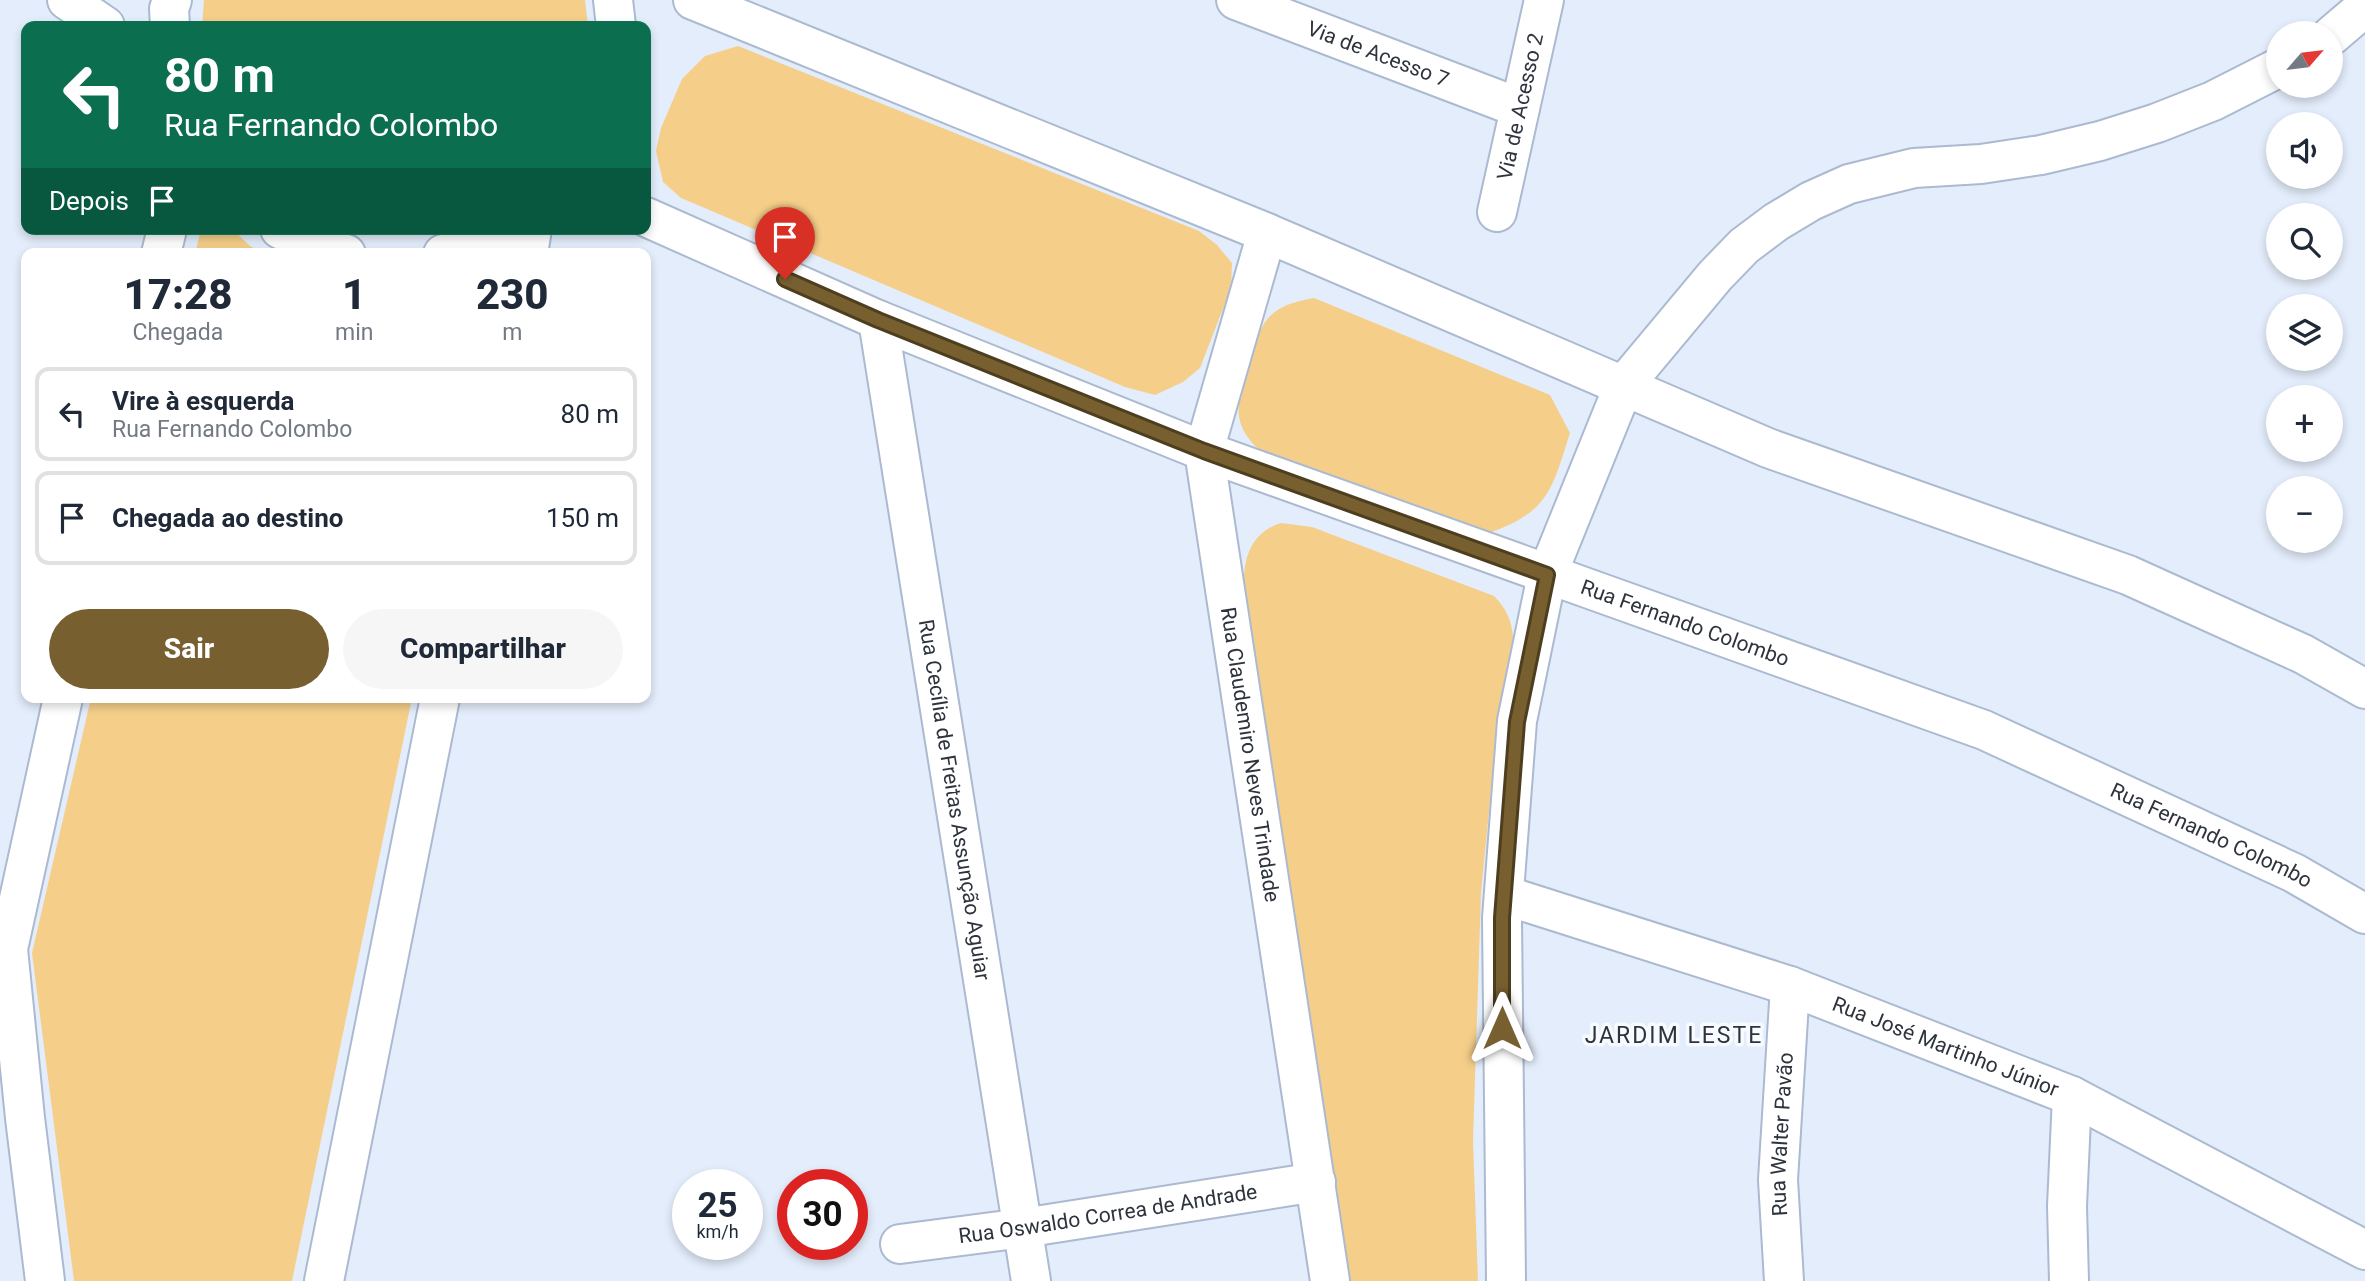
<!DOCTYPE html>
<html lang="pt">
<head>
<meta charset="utf-8">
<style>
	:root { --surface:#fff; --page:#f6f6f7; --text:#1f2937; --muted:#747a83; --line:#e0e1e3; --accent:#775f30 }
	body { margin:0; font-family:Roboto,sans-serif; background:var(--page); color:var(--text); height:100vh; display:flex; flex-direction:column; font-size:26px; white-space:nowrap }
	* { box-sizing:border-box; margin:0 }
	p { font-size:23px; color:var(--muted) }
	.icon { flex:none; width:38px; height:38px; fill:none; stroke:currentColor; stroke-width:2; stroke-linecap:round; stroke-linejoin:round }
	.map { position:relative; flex:1; overflow:hidden }
	.details { position:absolute; left:21px; top:248px; width:630px; height:455px; display:flex; flex-direction:column; background:var(--surface); border-radius:14px; box-shadow:0 4px 10px #0003 }
	.details>* { flex:none }
	.top-card { position:absolute; left:21px; top:21px; width:630px; height:214px; border-radius:14px; box-shadow:0 4px 10px #0003; background:#0b6e4f; color:#fff; overflow:hidden }
	.needle { width:46px; rotate:62deg }
	.controls { position:absolute; left:2266px; top:21px; display:grid; gap:14px }
	.controls a { display:grid; place-items:center; width:77px; height:77px; border-radius:50%; background:var(--surface); box-shadow:0 4px 10px #0003; font-size:35px }
	.speed { position:absolute; left:672px; top:1169px; display:flex; gap:14px; font-size:35px; font-weight:700; text-align:center }
	.speed>* { display:grid; place-content:center; width:91px; height:91px; border-radius:50%; background:var(--surface); box-shadow:0 4px 10px #0003; line-height:1 }
	.speed small { font-size:18px; font-weight:400 }
	.speed .limit { border:10px solid #d22; background:#fff; color:#111 }
	.pin { position:absolute; display:grid; place-items:center; width:60px; height:60px; color:#fff; margin:-72px -30px; border-radius:50% 50% 50% 0; rotate:-45deg; box-shadow:0 0 7px #0007 }
	.pin .icon { rotate:45deg }
	.me { position:absolute; width:77px; margin:-38px; rotate:0deg; stroke-linejoin:round; filter:drop-shadow(0 0 5px #0008) }
	.turn { display:flex; align-items:center; gap:24px; height:147px; padding:0 28px; font-size:32px }
	.turn .icon { width:91px; height:91px; stroke-width:2.5 }
	.turn b { display:block; font-size:49px; line-height:60px }
	.then { display:flex; align-items:center; height:66px; padding:0 28px; background:#0003; gap:14px; font-size:26px }
	.eta { display:flex; justify-content:space-evenly; align-items:center; height:119px; text-align:center }
	.eta b { font-size:42px; font-weight:800; line-height:49px }
	.primary-button { display:flex; gap:14px; margin-top:auto; padding:14px 28px }
	.primary-button a { flex:1; height:80px; border-radius:42px; background:var(--accent); color:#fff; font-size:28px; font-weight:800; line-height:80px; text-align:center }
	.primary-button a+a { background:var(--page); color:var(--text) }
	ul { padding:0; list-style:none }
	li { display:flex; align-items:center; gap:21px; height:94px; margin:0 14px 10px; padding:0 14px; border:4px solid var(--line); border-radius:14px }
	li div { flex:1 }
	li b { display:block; font-size:26px }
	li em { font-style:normal }
	.map>svg:first-child { display:block }
	.green { fill:#f5cf89 }
	.lines { fill:none; stroke-linecap:round; stroke-linejoin:round }
	.minor-casing { stroke:#abbad0; stroke-width:42 }
	.minor { stroke:#fff; stroke-width:38 }
	.route-casing { stroke:#4d3e1f; stroke-width:18 }
	.route { stroke:#775f30; stroke-width:12 }
	.labels { text-anchor:middle; stroke-width:7; stroke-linejoin:round; paint-order:stroke }
	.street-label { font-size:21px; fill:#2e333c; stroke:#f7faff }
	.neighbourhood-label { font-size:23px; letter-spacing:2px; fill:#2e333c; stroke:#f7faff }
</style>
</head>
<body>
<div class="map">
<svg width="2365" height="1281" viewBox="0 0 2365 1281">
	<rect width="100%" height="100%" fill="#e4edfb"/>
	<path class="green" d="M204 0H585L588 26H202Z
		M738 46 1199 231 1217 245 1232 263 1231 288 1200 368 1183 382 1155 395 1125 387 681 198 663 182 656 151 661 128 682 79 705 56Z
		M201 229H232L250 246 266 254H195Z
		M1314 298 1550 395 1570 433C1552 489 1549 512 1489 533L1271 460C1231 429 1234 410 1248 365 1261 321 1267 306 1314 298Z
		M1281 523 1312 527 1494 596C1506 608 1512 621 1513 637L1495 750 1481 893 1473 1141 1478 1281H1350L1244 578C1245 552 1255 531 1281 523Z
		M91 698H412L292 1281H74L32 953Z"/>
	<g class="lines">
		<g class="minor-casing">
			<g id="minor">
				<path d="M67 0 105 26"/>
				<path d="M613 0 616 26"/>
				<path d="M693 0 1267 233 1768 448 2128 575 2303 654 2365 689"/>
				<path id="s1" d="M1236 0 1520 108"/>
				<path d="M170 26 169 9 172 0"/>
				<path d="M2331 36 2365 7"/>
				<path id="s2" d="M1497 212 1544 0"/>
				<path id="s3" d="M646 217 878 320 1204 451 1984 730 2294 873 2365 914"/>
				<path d="M280 229 321 248 346 254"/>
				<path id="s4" d="M1267 233 1204 451 1330 1281"/>
				<path d="M161 254 167 229"/>
				<path d="M443 254C464 250 488 241 506 229"/>
				<path d="M528 254 532 229"/>
				<path id="s5" d="M878 320 1031 1281"/>
				<path id="s6" d="M1504 895 1790 986 2072 1096 2365 1250"/>
				<path id="s7" d="M900 1244 1023 1228 1316 1182"/>
				<path d="M45 1281 25 1118 8 949 63 698"/>
				<path d="M324 1281 440 698"/>
				<path d="M1506 1281 1502 918 1517 721 1547 575 1624 385 1715 276 1744 246 1776 222 1811 201 1849 184 1914 168 1981 164 2041 155 2100 141 2157 123 2213 101 2278 68"/>
				<path id="s8" d="M1784 1281 1778 1180 1790 986"/>
				<path d="M2069 1281 2067 1206 2072 1096"/>
			</g>
		</g>
		<use href="#minor" class="minor"/>
	</g>
	<g class="lines">
		<g class="route-casing">
			<path id="route" d="M785 279 878 320 1204 451 1547 575 1517 722 1502 918V1028"/>
		</g>
		<use href="#route" class="route"/>
	</g>
	<g class="labels">
		<g class="street-label">
			<text dy="7" stroke="none"><textPath href="#s1" startOffset="152">Via de Acesso 7</textPath></text>
			<text dy="7" stroke="none"><textPath href="#s2" startOffset="108">Via de Acesso 2</textPath></text>
			<text dy="7" stroke="none"><textPath href="#s3" startOffset="1116">Rua Fernando Colombo</textPath></text>
			<text dy="7" stroke="none"><textPath href="#s4" startOffset="534">Rua Claudemiro Neves Trindade</textPath></text>
			<text dy="7" stroke="none"><textPath href="#s5" startOffset="486">Rua Cecília de Freitas Assunção Aguiar</textPath></text>
			<text dy="7" stroke="none"><textPath href="#s3" startOffset="1684">Rua Fernando Colombo</textPath></text>
			<text dy="7" stroke="none"><textPath href="#s6" startOffset="467">Rua José Martinho Júnior</textPath></text>
			<text dy="7" stroke="none"><textPath href="#s8" startOffset="147">Rua Walter Pavão</textPath></text>
			<text dy="7" stroke="none"><textPath href="#s7" startOffset="210">Rua Oswaldo Correa de Andrade</textPath></text>
		</g>
		<g class="neighbourhood-label">
			<text x="1674" y="1043">JARDIM LESTE</text>
		</g>
	</g>
</svg>
<div class="controls">
<a><svg class="needle" viewBox="-14 -14 28 28"><path d="M0-13l5 13h-10z" fill="#e53935"/><path d="M0 13l5-13h-10z" fill="#747a83"/></svg></a>
<a><svg class="icon" aria-label="sound" viewBox="0 0 24 24"><path d="M4 9h4l5-4v14l-5-4H4zM17 9q2 3 0 6"/></svg></a>
<a><svg class="icon" aria-label="search" viewBox="0 0 24 24"><circle cx="10" cy="10" r="6"/><path d="M15 15l6 6"/></svg></a>
<a><svg class="icon" aria-label="layers" viewBox="0 0 24 24"><path d="M12 4l9 5-9 5-9-5zM3 14l9 5 9-5"/></svg></a>
<a>+</a>
<a>−</a>
</div>
<div class="speed"><div>25<small>km/h</small></div><div class="limit">30</div></div>
<div class="pin" style="left:785px;top:279px;background:#d93025"><svg class="icon" aria-label="arrive" viewBox="0 0 24 24"><path d="M6 21V4h12l-3 4 3 4H6"/></svg></div>
<svg class="me" style="left:1502px;top:1028px" viewBox="-20 -20 40 40"><path d="M0-17L14 15 0 8-14 15z" fill="#775f30" stroke="#fff" stroke-width="4"/></svg>
<div class="top-card">
<div class="turn"><svg class="icon" aria-label="left" viewBox="0 0 24 24"><path d="M17 20v-9H6M10 6l-5 5 5 5"/></svg><div><b>80 m</b>Rua Fernando Colombo</div></div>
<div class="then">Depois<svg class="icon" aria-label="arrive" viewBox="0 0 24 24"><path d="M6 21V4h12l-3 4 3 4H6"/></svg></div>
</div>
<section class="details">
<div class="eta">
<div><b>17:28</b><p>Chegada</p></div>
<div><b>1</b><p>min</p></div>
<div><b>230</b><p>m</p></div>
</div>
<ul>
<li><svg class="icon" aria-label="left" viewBox="0 0 24 24"><path d="M17 20v-9H6M10 6l-5 5 5 5"/></svg><div><b>Vire à esquerda</b><p>Rua Fernando Colombo</p></div><em>80 m</em></li>
<li><svg class="icon" aria-label="arrive" viewBox="0 0 24 24"><path d="M6 21V4h12l-3 4 3 4H6"/></svg><div><b>Chegada ao destino</b></div><em>150 m</em></li>
</ul>
<div class="primary-button"><a>Sair</a><a>Compartilhar</a></div>
</section>
</div>
</body>
</html>
